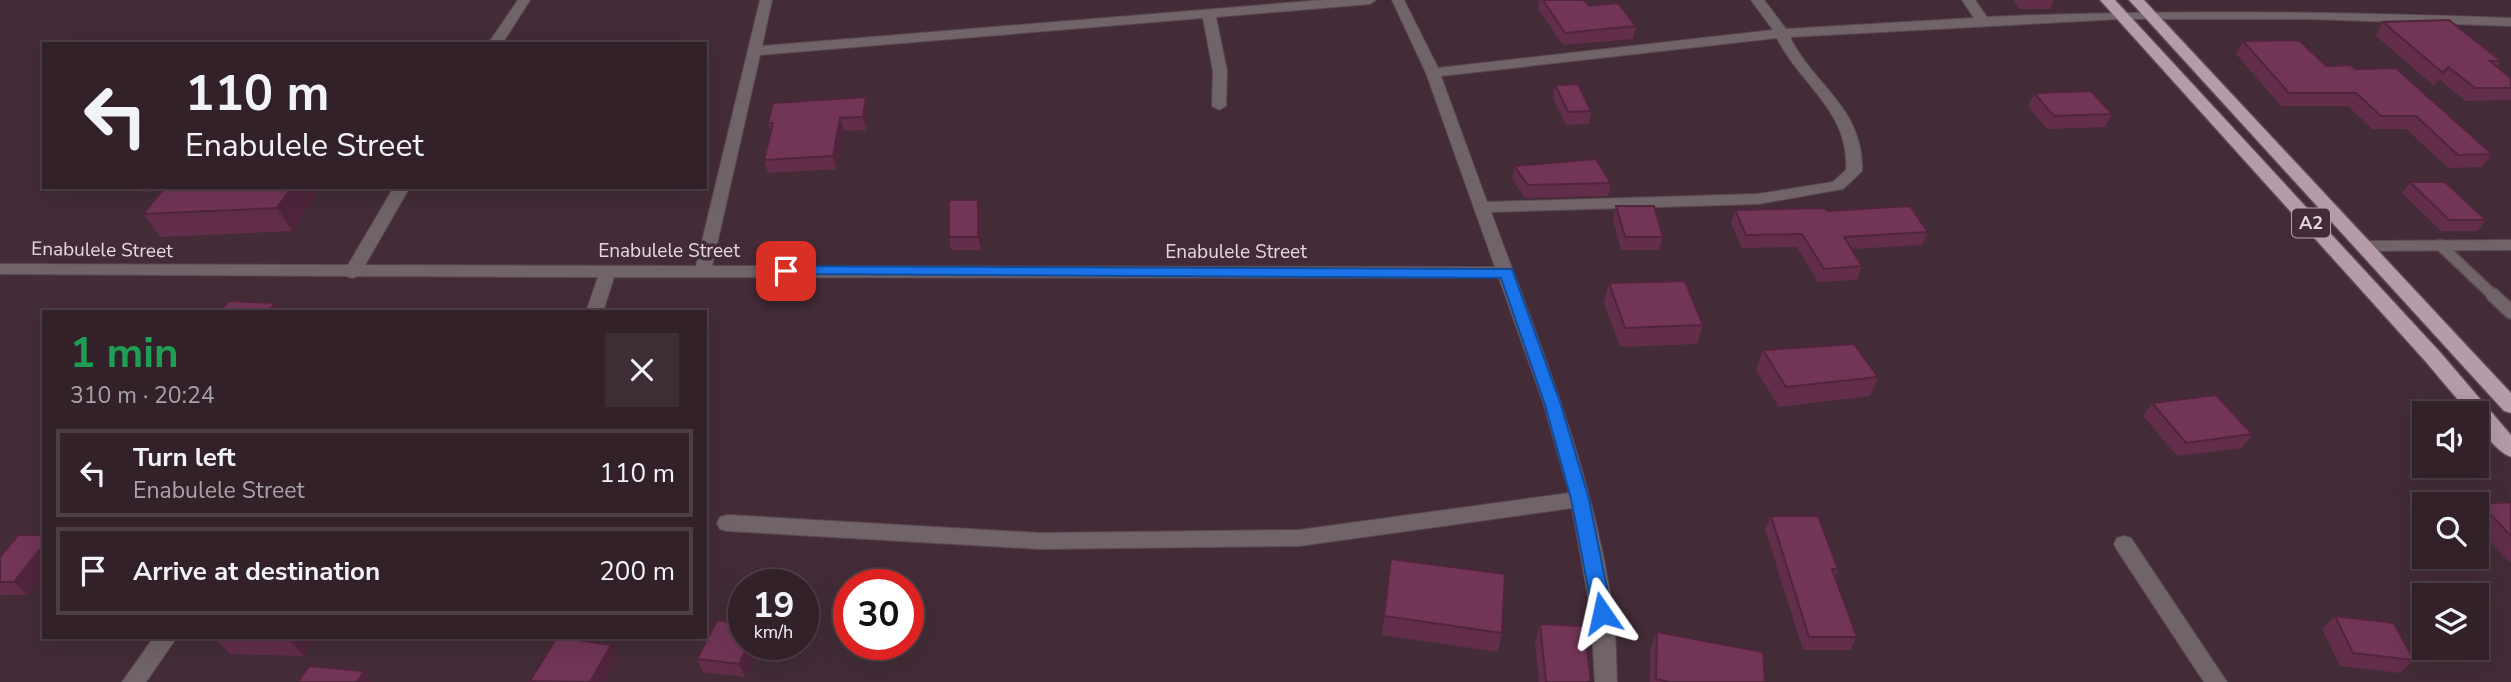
<!DOCTYPE html>
<html lang="en">
<head>
<meta charset="utf-8">
<style>
	:root { --surface:#322129; --page:#3d2e35; --text:#f1f3f6; --muted:#a8a3a8; --line:#4d3e46 }
	body { margin:0; font-family:"Nunito Sans",sans-serif; background:var(--page); color:var(--text); height:100vh; display:flex; flex-direction:column; font-size:26px; white-space:nowrap }
	* { box-sizing:border-box; margin:0 }
	p { font-size:23px; color:var(--muted) }
	.icon { flex:none; width:38px; height:38px; fill:none; stroke:currentColor; stroke-width:2; stroke-linecap:round; stroke-linejoin:round }
	.map { position:relative; flex:1; overflow:hidden }
	.details { position:absolute; left:42px; top:310px; width:665px; height:329px; display:flex; flex-direction:column; background:var(--surface); border-radius:0px; box-shadow:0 7px 28px #0002,0 0 0 2px var(--line) }
	.details>* { flex:none }
	.hud { position:absolute; left:42px; top:42px; width:665px; height:147px; border-radius:0px; box-shadow:0 7px 28px #0002,0 0 0 2px var(--line); background:#322129; color:var(--text); overflow:hidden }
	.fabs { position:absolute; left:2412px; top:401px; display:grid; gap:14px }
	.fabs a { display:grid; place-items:center; width:77px; height:77px; border-radius:0px; background:var(--surface); box-shadow:0 7px 28px #0002,0 0 0 2px var(--line); font-size:35px }
	.speed { position:absolute; left:728px; top:569px; display:flex; gap:14px; font-size:35px; font-weight:700; text-align:center }
	.speed>* { display:grid; place-content:center; width:91px; height:91px; border-radius:50%; background:var(--surface); box-shadow:0 7px 28px #0002,0 0 0 2px var(--line); line-height:1 }
	.speed small { font-size:18px; font-weight:400 }
	.speed .limit { border:10px solid #d22; background:#fff; color:#111 }
	.pin { position:absolute; display:grid; place-items:center; width:60px; height:60px; color:#fff; margin:-30px; border-radius:14px; box-shadow:0 4px 10px #0006 }
	.me { position:absolute; width:77px; margin:-38px; rotate:349deg; stroke-linejoin:round; filter:drop-shadow(0 0 5px #0008) }
	.turn { display:flex; align-items:center; gap:24px; height:147px; padding:0 28px; font-size:32px }
	.turn .icon { width:91px; height:91px; stroke-width:2.5 }
	.turn b { display:block; font-size:49px; line-height:60px }
	.round { display:grid; place-items:center; flex:none; width:74px; height:74px; border-radius:0px; background:var(--page) }
	.summary { display:flex; align-items:center; justify-content:space-between; height:119px; padding:0 28px }
	h1 { font-size:42px; font-weight:700; line-height:52px; color:#1e9e55 }
	ul { padding:0; list-style:none }
	li { display:flex; align-items:center; gap:21px; height:88px; margin:0 14px 10px; padding:0 14px; border:4px solid var(--line); border-radius:0px }
	li div { flex:1 }
	li b { display:block; font-size:26px }
	li em { font-style:normal }
	.map>svg:first-child { display:block }
	.lines { fill:none; stroke-linecap:round; stroke-linejoin:round }
	.service-far1-casing { stroke:#5d4852; stroke-width:13 }
	.service-casing { stroke:#5d4852; stroke-width:16 }
	.minor-casing { stroke:#5d4852; stroke-width:2 }
	.trunk-casing { stroke:#5d4852; stroke-width:3 }
	.service-far1 { stroke:#706469; stroke-width:10 }
	.service { stroke:#706469; stroke-width:13 }
	.minor { fill:#706469; fill-rule:evenodd }
	.trunk { fill:#b69ba8; fill-rule:evenodd }
	.wall { fill:#622e4a }
	.shaded-wall { fill:#50253c }
	.building { fill:#723556; stroke:#50253c; stroke-width:2 }
	.route { fill:#1a73e8; stroke:#114b97; stroke-width:2 }
	.labels { text-anchor:middle; stroke-width:7; stroke-linejoin:round; paint-order:stroke }
	.shield { fill:#432c37; stroke:#b6a4ad; stroke-width:2 }
	.shield-label { font-size:18px; font-weight:bold; fill:#e7d8df }
	.street-label { font-size:19px; fill:#e7d8df; stroke:#432c37 }
</style>
</head>
<body>
<div class="map">
<svg width="2511" height="682" viewBox="0 0 2511 682">
	<rect width="100%" height="100%" fill="#432c37"/>
	<g class="lines">
		<g class="service-far1-casing">
			<path id="service-far1" d="M2440 245 2495 297"/>
		</g>
		<g class="service-casing">
			<path id="service" d="M2493 295 2511 312"/>
		</g>
		<g class="minor-casing">
			<path id="minor" d="M518 0H530L502 44H488Z
				M760 0H772L762 46 1323 0H1376L1370 4 1216 17 1227 71 1226 106 1219 110 1212 106 1213 71 1203 18 760 55 712 266 1495 267 1426 73 1392 0H1404L1438 68 1773 30 1751 0H1764L1786 29 1974 18 1962 0H1975L1987 17C2162 9 2336 12 2511 18V26L2308 19H2120L1790 37C1814 86 1864 108 1862 171L1843 189 1758 204 1491 212C1539 342 1594 474 1613 613 1616 636 1616 659 1617 682H1595L1591 613 1572 508 1299 546 1041 549 727 531 720 529 717 523 720 517 727 515 1041 533 1299 530 1569 493 1544 405 1499 278 614 277 603 312H586L598 277 358 276 352 278 346 276 0 274V264L348 265 394 187H410L365 265 696 266ZM1777 38C1800 85 1850 111 1846 170L1833 182 1758 194 1487 202 1441 76Z
				M2511 240V250L2365 251 2357 246 2365 241Z
				M2124 536 2131 538 2227 682H2204L2117 550 2114 544 2117 538Z
				M154 637H177L146 682H122Z"/>
		</g>
		<g class="trunk-casing">
			<path id="trunk" d="M2100 0H2115L2440 352 2511 435V457C2497 452 2476 427 2476 413H2469L2426 362Z
				M2129 0H2144L2511 393V413L2504 411Z"/>
		</g>
		<use href="#service-far1" class="service-far1"/>
		<use href="#service" class="service"/>
		<use href="#minor" class="minor"/>
		<use href="#trunk" class="trunk"/>
	</g>
	<path class="wall" d="M1539 0H1584L1589 6 1636 26 1633 39 1563 45 1538 9Z
		M2013 0H2054L2050 9H2020Z
		M2383 22 2501 61 2497 67 2511 78V100L2465 101 2439 79 2434 86 2375 35Z
		M2243 41 2326 66 2355 69 2492 154 2482 167 2448 168 2406 129H2372L2348 106H2281L2236 54Z
		M1555 85 1591 111 1589 124 1566 125 1553 98Z
		M2034 93 2112 114 2105 127 2047 129 2028 106Z
		M866 97 869 110 866 130 844 131 836 169 768 173 764 160 771 133 768 123Z
		M1514 166 1611 183 1608 196 1525 198 1512 179Z
		M2410 182 2486 220 2477 231H2441L2402 193Z
		M139 187H321L292 231 160 237 143 214 162 191 142 192Z
		M978 200 981 214V250H951L949 237Z
		M1616 206 1663 237 1659 250H1621L1613 219Z
		M1735 210 1827 211 1928 232 1922 245 1852 249 1862 266 1857 280 1818 282 1797 247 1742 248 1731 223Z
		M1609 283 1703 325 1697 344 1620 347 1604 303Z
		M1763 350 1878 377 1870 396 1779 407 1756 370Z
		M2152 403 2252 434 2242 448 2177 456 2143 416Z
		M2511 502V562H2509L2476 526V509L2481 504Z
		M1771 516 1838 569 1835 576 1857 637 1850 650H1803L1765 529Z
		M44 535V575L28 595H0V557Z
		M1391 559 1502 633 1498 652 1382 635Z
		M2335 616 2414 660 2400 673 2340 666 2322 629Z
		M1540 624 1591 682H1539L1535 643Z
		M1657 632 1765 682H1650V651Z
		M214 637H315L304 656 230 654Z
		M744 644H761L745 677 703 672 697 659Z"/>
	<path class="shaded-wall" d="M866 97 869 110 866 130 863 117Z
		M840 118 844 131 836 169 833 156Z
		M292 187H321L292 231 277 208Z
		M978 200 981 214V250L978 237Z
		M275 303 281 312H268Z
		M44 544V575L28 595 14 582Z
		M287 637H315L304 656Z
		M749 644H761L745 677 739 664Z
		M611 645 619 658 605 682H590Z
		M364 671 373 682H357Z"/>
	<path class="building" d="M1543 0H1584L1589 6 1618 3 1636 26 1565 33Z
		M2449 20 2501 61H2490L2511 78V88H2475L2448 67 2443 73 2383 22Z
		M2299 40 2326 66 2350 65 2355 69 2396 68 2492 154 2458 155 2416 116H2381L2356 93H2289L2243 41Z
		M1578 84 1591 111 1568 112 1555 85Z
		M2091 91 2112 114 2054 116 2034 93Z
		M866 97 863 117 840 118 833 156 764 160 773 123H768L773 103Z
		M1596 159 1611 183 1528 185 1514 166Z
		M2410 182H2445L2486 220H2449Z
		M165 187H292L277 208 143 214Z
		M949 200H978V237H949Z
		M1616 206H1654L1663 237H1625Z
		M1910 206 1928 232 1844 237 1862 266 1824 269 1802 234 1746 235 1735 210 1825 208 1827 211Z
		M1685 281 1703 325 1625 328 1609 283Z
		M229 301 275 303 268 312H219Z
		M1854 344 1878 377 1786 387 1763 350Z
		M2216 395 2252 434 2186 443 2152 403Z
		M2511 502V536L2481 504Z
		M1771 516H1818L1838 569H1832L1857 637H1809Z
		M18 535H44V544L14 582H0V557Z
		M1391 559 1505 574 1502 633 1384 616Z
		M2335 616 2394 623 2414 660 2353 653Z
		M717 620 744 624V644H749L739 664 697 659Z
		M1540 624 1584 626 1591 682H1546Z
		M1657 632 1763 652 1765 682H1670L1656 679Z
		M557 637 611 645 590 682 530 681Z
		M309 666 364 671 357 682H298Z"/>
	<path class="route" d="M786 266 1512 269 1561 405 1589 499 1612 613 1609 619 1602 621 1596 619 1593 613 1571 499 1545 405 1501 278 780 274 778 271 780 267Z"/>
	<g class="labels">
		<rect class="shield" x="2292" y="208.5" width="38" height="29" rx="5"/>
		<g class="shield-label">
			<text x="2311" y="229">A2</text>
		</g>
		<g class="street-label">
			<text transform="translate(102 249) rotate(1)" y="7">Enabulele Street</text>
			<text x="669" y="257">Enabulele Street</text>
			<text x="1236" y="258">Enabulele Street</text>
		</g>
	</g>
</svg>
<div class="fabs">
<a><svg class="icon" aria-label="sound" viewBox="0 0 24 24"><path d="M4 9h4l5-4v14l-5-4H4zM17 9q2 3 0 6"/></svg></a>
<a><svg class="icon" aria-label="search" viewBox="0 0 24 24"><circle cx="10" cy="10" r="6"/><path d="M15 15l6 6"/></svg></a>
<a><svg class="icon" aria-label="layers" viewBox="0 0 24 24"><path d="M12 4l9 5-9 5-9-5zM3 14l9 5 9-5"/></svg></a>
</div>
<div class="speed"><div>19<small>km/h</small></div><div class="limit">30</div></div>
<div class="pin" style="left:786px;top:271px;background:#d93025"><svg class="icon" aria-label="arrive" viewBox="0 0 24 24"><path d="M6 21V4h12l-3 4 3 4H6"/></svg></div>
<svg class="me" style="left:1602px;top:613px" viewBox="-20 -20 40 40"><path d="M0-17L14 15 0 8-14 15z" fill="#1a73e8" stroke="#fff" stroke-width="4"/></svg>
<div class="hud">
<div class="turn"><svg class="icon" aria-label="left" viewBox="0 0 24 24"><path d="M17 20v-9H6M10 6l-5 5 5 5"/></svg><div><b>110 m</b>Enabulele Street</div></div>
</div>
<section class="details">
<div class="summary"><div><h1>1 min</h1><p>310 m · 20:24</p></div><a class="round"><svg class="icon" aria-label="close" viewBox="0 0 24 24"><path d="M6 6l12 12M18 6L6 18"/></svg></a></div>
<ul>
<li><svg class="icon" aria-label="left" viewBox="0 0 24 24"><path d="M17 20v-9H6M10 6l-5 5 5 5"/></svg><div><b>Turn left</b><p>Enabulele Street</p></div><em>110 m</em></li>
<li><svg class="icon" aria-label="arrive" viewBox="0 0 24 24"><path d="M6 21V4h12l-3 4 3 4H6"/></svg><div><b>Arrive at destination</b></div><em>200 m</em></li>
</ul>
</section>
</div>
</body>
</html>
